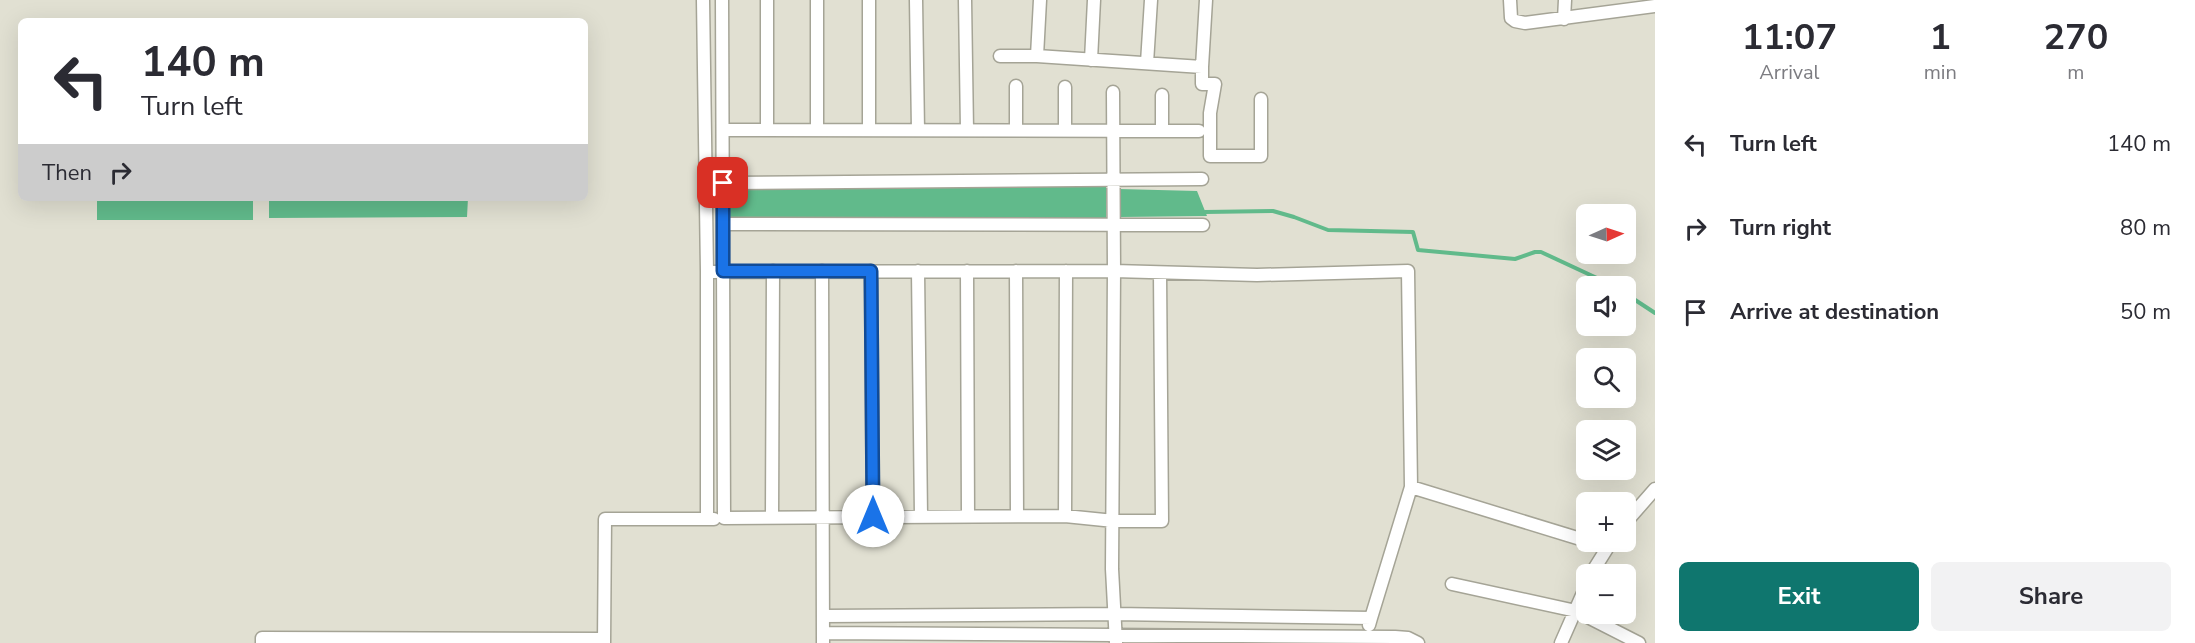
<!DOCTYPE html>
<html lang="en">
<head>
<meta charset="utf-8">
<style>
	:root { --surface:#fff; --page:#f2f2f3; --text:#2b2b33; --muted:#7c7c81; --accent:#0f766e }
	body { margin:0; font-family:"Nunito Sans",sans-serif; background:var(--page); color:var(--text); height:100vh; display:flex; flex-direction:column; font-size:22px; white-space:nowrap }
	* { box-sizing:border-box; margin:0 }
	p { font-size:20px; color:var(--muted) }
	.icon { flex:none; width:33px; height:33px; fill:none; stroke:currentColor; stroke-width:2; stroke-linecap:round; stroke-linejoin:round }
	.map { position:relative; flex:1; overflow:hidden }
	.drawer { display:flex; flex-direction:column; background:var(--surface); width:540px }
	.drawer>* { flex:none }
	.top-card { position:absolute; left:18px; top:18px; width:570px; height:183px; border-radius:9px; box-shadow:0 6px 24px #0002; background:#fff; color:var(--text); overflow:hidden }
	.needle { width:39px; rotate:87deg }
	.fabs { position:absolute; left:1576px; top:204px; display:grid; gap:12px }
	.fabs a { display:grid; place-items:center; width:60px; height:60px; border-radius:9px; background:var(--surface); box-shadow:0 6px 24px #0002; font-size:30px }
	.pin { position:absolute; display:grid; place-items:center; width:51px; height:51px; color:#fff; margin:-26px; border-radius:12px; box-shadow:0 3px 9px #0006 }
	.me { position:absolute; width:66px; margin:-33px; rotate:0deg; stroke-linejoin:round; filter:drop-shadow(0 0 4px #0008) }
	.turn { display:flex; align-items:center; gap:21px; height:126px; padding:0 24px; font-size:27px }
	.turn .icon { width:78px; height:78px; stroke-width:2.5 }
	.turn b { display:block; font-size:42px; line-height:51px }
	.then { display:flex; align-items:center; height:57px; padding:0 24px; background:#0003; gap:12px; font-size:22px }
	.eta { display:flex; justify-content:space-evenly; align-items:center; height:102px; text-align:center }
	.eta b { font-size:36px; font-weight:700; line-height:42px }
	.button { display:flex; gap:12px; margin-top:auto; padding:12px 24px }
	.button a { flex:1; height:69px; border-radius:9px; background:var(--accent); color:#fff; font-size:24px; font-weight:700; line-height:69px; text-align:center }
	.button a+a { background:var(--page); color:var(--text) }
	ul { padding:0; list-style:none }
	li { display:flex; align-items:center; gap:18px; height:84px; padding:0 24px }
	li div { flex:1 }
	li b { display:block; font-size:22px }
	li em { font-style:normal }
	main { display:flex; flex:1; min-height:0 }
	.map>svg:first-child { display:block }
	.water { fill:#61ba8b }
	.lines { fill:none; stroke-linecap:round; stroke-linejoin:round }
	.stream { stroke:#61ba8b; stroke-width:4 }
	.minor-casing { stroke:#a5a496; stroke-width:15 }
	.minor { stroke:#fff; stroke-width:12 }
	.route-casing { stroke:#114b97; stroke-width:15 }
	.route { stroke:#1a73e8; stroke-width:10 }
</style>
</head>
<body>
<main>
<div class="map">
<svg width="1655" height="643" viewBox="0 0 1655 643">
	<rect width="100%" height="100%" fill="#e1e0d2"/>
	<path class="water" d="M1106 186V221L727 220V189Z
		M1119 189 1197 191 1207 216 1120 217Z
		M97 198H253V220H97Z
		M269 198H468L467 217 269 218Z"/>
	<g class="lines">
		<path class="stream" d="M1205 212 1273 211 1294 217 1328 230 1413 232 1418 250 1515 259 1535 252H1541L1614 286
			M1626 294 1655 313"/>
		<g class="minor-casing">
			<path id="minor" d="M703 0 707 272
				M722 0 724 518 1065 516 1114 521H1162L1160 273
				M767 0V130
				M817 0V130
				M869 0V130
				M916 0 918 130
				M965 0 967 130
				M1510 0 1511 18 1515 21 1525 23 1655 6
				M1564 19 1565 0
				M1000 56H1037L1040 0
				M1037 56 1202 67 1206 0
				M1091 60 1094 0
				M1147 63 1151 0
				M1202 67V84H1215L1210 113V156H1261V99
				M1016 86V130
				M1065 87V130
				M1113 92 1114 271 1112 569 1116 643
				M1162 95V130
				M723 130 1199 131
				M723 183 1202 179
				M723 224 1203 225
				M822 271 823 643
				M871 271 873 516
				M918 271 921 516
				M967 271 968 516
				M1016 271 1017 516
				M1411 487 1587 541
				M1065 516 1066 271
				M772 517 773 271
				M707 519V272L1114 271 1257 275 1408 271 1411 487 1371 618
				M1626 522 1655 489
				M1591 574 1611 542
				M1452 584 1576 611 1639 643
				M824 616 1115 614 1371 618 1369 625
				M823 633 1395 637 1408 638 1418 643
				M262 643V638L604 639
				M604 643 605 519H714
				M1561 643 1587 584"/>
		</g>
		<use href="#minor" class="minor"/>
	</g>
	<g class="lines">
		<g class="route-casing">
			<path id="route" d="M723 183V271H871L873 516"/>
		</g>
		<use href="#route" class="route"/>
	</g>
</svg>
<div class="fabs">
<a><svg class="needle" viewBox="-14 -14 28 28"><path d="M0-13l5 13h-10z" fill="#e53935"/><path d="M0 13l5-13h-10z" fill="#7c7c81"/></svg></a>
<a><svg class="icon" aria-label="sound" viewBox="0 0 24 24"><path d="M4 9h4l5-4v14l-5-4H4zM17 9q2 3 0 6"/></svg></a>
<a><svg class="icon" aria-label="search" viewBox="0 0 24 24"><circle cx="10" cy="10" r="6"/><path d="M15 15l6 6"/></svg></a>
<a><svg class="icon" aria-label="layers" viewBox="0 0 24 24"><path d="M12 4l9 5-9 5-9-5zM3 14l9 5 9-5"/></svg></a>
<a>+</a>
<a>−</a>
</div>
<div class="pin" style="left:723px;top:183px;background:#d93025"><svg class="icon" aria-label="arrive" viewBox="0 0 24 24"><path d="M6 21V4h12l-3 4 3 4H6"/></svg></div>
<svg class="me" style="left:873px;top:516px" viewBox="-20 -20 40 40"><circle r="19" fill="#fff"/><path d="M0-13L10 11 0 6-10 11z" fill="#1a73e8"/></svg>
<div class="top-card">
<div class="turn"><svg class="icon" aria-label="left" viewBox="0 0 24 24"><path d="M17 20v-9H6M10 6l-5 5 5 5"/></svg><div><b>140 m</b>Turn left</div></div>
<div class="then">Then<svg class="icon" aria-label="right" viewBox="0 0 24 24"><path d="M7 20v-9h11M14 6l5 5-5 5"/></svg></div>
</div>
</div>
<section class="drawer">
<div class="eta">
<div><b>11:07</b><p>Arrival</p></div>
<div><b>1</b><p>min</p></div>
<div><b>270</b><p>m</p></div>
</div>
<ul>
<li><svg class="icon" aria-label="left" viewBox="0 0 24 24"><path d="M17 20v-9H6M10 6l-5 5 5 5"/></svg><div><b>Turn left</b></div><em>140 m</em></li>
<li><svg class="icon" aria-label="right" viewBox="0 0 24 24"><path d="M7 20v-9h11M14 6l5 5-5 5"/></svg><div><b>Turn right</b></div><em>80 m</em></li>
<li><svg class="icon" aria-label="arrive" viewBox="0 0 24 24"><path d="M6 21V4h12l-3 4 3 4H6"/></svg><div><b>Arrive at destination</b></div><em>50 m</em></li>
</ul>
<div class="button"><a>Exit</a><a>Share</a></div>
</section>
</main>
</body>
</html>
